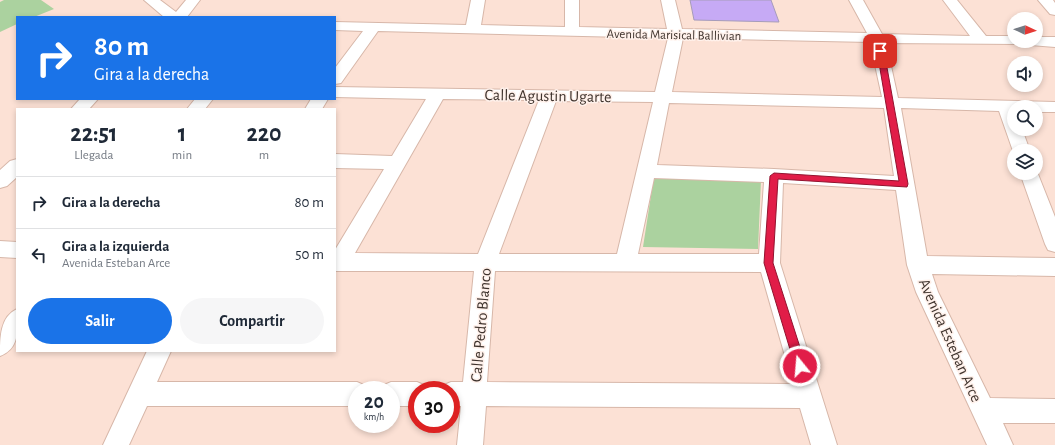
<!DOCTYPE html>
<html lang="es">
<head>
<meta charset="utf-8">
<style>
	:root { --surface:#fff; --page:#f6f6f7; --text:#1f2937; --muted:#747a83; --line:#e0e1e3; --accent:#1a73e8 }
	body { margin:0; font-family:"Alegreya Sans",sans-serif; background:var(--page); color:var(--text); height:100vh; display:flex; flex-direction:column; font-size:15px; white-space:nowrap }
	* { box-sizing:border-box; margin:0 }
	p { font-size:13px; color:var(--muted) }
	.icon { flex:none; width:22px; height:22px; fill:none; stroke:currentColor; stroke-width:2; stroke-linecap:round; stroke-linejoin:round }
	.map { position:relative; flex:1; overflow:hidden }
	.panel { position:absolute; left:16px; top:108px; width:320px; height:244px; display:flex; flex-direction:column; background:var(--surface); border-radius:0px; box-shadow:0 2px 6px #0003 }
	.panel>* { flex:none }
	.guide { position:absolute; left:16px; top:16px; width:320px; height:84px; border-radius:0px; box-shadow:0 2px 6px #0003; background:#1a73e8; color:#fff; overflow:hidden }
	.needle { width:26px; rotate:94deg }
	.tools { position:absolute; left:1007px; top:12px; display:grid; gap:8px }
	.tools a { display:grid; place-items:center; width:36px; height:36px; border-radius:50%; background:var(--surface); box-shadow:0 2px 6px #0003; font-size:20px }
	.speed { position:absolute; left:348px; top:381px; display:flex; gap:8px; font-size:20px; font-weight:700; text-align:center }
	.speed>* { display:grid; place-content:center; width:52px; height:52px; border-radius:50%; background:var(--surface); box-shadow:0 2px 6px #0003; line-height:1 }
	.speed small { font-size:10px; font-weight:400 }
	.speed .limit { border:6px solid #d22; background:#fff; color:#111 }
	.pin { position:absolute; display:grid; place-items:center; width:34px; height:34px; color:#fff; margin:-17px; border-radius:8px; box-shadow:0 2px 6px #0006 }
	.me { position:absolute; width:44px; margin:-22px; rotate:343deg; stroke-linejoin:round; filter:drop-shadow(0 0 3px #0008) }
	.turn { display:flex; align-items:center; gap:14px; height:84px; padding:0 12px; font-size:18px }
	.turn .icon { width:52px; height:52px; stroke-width:2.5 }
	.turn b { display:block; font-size:28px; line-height:34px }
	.eta { display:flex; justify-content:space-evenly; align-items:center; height:68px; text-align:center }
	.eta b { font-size:24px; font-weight:600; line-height:28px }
	.primary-button { display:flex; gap:8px; margin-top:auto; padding:8px 12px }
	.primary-button a { flex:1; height:46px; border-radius:24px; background:var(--accent); color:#fff; font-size:16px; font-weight:600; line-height:46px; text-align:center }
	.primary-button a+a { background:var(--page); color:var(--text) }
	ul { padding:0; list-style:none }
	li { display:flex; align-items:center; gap:12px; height:52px; padding:0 12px; border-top:1px solid var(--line) }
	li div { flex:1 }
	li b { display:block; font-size:15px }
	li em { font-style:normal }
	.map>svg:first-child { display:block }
	.green { fill:#abd29f }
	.building { fill:#c6aaf5; stroke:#a69cb9 }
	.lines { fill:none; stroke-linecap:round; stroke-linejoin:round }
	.minor-casing { stroke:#d7b7a9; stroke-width:2 }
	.minor { fill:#fff; fill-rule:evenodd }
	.route { fill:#e11d48; stroke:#92132f }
	.labels { text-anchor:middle; stroke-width:3; stroke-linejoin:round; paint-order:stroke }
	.far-street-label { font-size:13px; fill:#3f332d; stroke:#fff1eb }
	.street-label { font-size:16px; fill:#3f332d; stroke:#fff1eb }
</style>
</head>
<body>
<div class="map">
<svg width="1055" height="445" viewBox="0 0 1055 445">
	<rect width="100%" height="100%" fill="#fce1d5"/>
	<path class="green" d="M4 0H41L54 9 34 17H17V24L0 32V2Z
		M654 176 761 180 758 249 643 247Z"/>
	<path class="building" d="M690 0H771L779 22 694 20Z"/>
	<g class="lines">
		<g class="minor-casing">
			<path id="minor" d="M144 0H160L176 12 186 0H200L187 17H164Z
				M471 0H485L481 25 565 27V0H579V27L667 29 661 0H675L682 29 867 33 849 0H863L882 34 970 36 943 0H957L986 36H1014V41H1036V37H1055V47L1018 44 886 43 898 98 1055 102V112H1036V107H1014V129H1022L1030 151H1014V154L999 111 901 108 927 256 1055 258V276L932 274 938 292 990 398 1055 399V423H1003L1013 445H987L916 292 907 265 896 190 783 183 780 263 837 445H811L800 408 486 406 483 445H457L461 406H451V390H440L442 386 451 382H463L474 271H335V250L384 169 335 168V154L392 156 426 99 335 97V87L655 92 668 38 378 31 341 83 335 84V68L363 31 335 30V22L466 25ZM683 38 870 42 882 97 672 92ZM443 99 539 100 478 254 355 253ZM556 101 653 102 617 254H499ZM669 103 884 108 894 176 774 169 657 165ZM654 178 764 182 759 254H638ZM495 271 761 272 793 384 487 382Z
				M1038 0H1053L1055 3V15L1050 14Z
				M80 99H98L89 109H71Z
				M195 99H213L205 109H187Z
				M311 99H328L322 109H305Z
				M17 159V177L7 186 0 188V170L10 161Z
				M1036 169 1055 217V252L1048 250 1045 244 1020 173H1036Z
				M0 241 17 242V258L0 257Z
				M17 309C17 328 21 348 0 356 0 337 0 317 17 309Z
				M147 351H171L157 382H357L366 386 368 390H357V406H147L129 445H103Z
				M391 382H417L426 386 428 390H417V406H391V390H380L382 386Z"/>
		</g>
		<use href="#minor" class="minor"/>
	</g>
	<path class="route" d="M878 49 884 51 908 184 907 187 778 179 773 263 806 366 804 370 800 372 797 370 795 366 764 263 770 176 774 173 899 181 877 51Z"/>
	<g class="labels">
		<g class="far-street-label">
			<text transform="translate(674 34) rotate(1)" y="5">Avenida Marisical Ballivian</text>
		</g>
		<g class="street-label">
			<text transform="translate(548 95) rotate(1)" y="6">Calle Agustin Ugarte</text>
			<text transform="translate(480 325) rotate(-85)" y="6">Calle Pedro Blanco</text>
			<text transform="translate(951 340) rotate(66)" y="6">Avenida Esteban Arce</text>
		</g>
	</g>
</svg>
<div class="tools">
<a><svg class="needle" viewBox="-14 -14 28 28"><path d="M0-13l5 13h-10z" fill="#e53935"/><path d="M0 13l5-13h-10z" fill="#747a83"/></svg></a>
<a><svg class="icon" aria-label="sound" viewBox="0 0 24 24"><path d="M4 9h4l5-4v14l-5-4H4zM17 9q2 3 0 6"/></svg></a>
<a><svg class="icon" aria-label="search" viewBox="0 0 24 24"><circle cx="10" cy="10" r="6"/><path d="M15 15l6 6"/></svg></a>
<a><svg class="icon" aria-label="layers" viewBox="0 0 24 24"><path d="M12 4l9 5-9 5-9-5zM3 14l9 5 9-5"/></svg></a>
</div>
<div class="speed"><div>20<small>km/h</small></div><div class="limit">30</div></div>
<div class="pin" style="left:880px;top:51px;background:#d93025"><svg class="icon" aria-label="arrive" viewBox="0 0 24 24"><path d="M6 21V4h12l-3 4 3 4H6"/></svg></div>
<svg class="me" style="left:800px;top:366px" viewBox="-20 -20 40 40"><circle r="17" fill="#e11d48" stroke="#fff" stroke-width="3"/><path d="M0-11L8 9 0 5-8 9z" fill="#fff"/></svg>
<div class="guide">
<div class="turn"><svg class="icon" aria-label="right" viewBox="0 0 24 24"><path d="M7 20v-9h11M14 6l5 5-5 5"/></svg><div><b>80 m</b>Gira a la derecha</div></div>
</div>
<section class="panel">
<div class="eta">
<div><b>22:51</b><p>Llegada</p></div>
<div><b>1</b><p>min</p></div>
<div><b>220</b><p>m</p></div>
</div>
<ul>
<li><svg class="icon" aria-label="right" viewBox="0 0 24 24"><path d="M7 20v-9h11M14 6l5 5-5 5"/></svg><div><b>Gira a la derecha</b></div><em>80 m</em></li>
<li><svg class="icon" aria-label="left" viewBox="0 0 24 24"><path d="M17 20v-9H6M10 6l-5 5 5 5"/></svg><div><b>Gira a la izquierda</b><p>Avenida Esteban Arce</p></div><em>50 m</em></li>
</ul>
<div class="primary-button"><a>Salir</a><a>Compartir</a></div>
</section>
</div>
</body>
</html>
